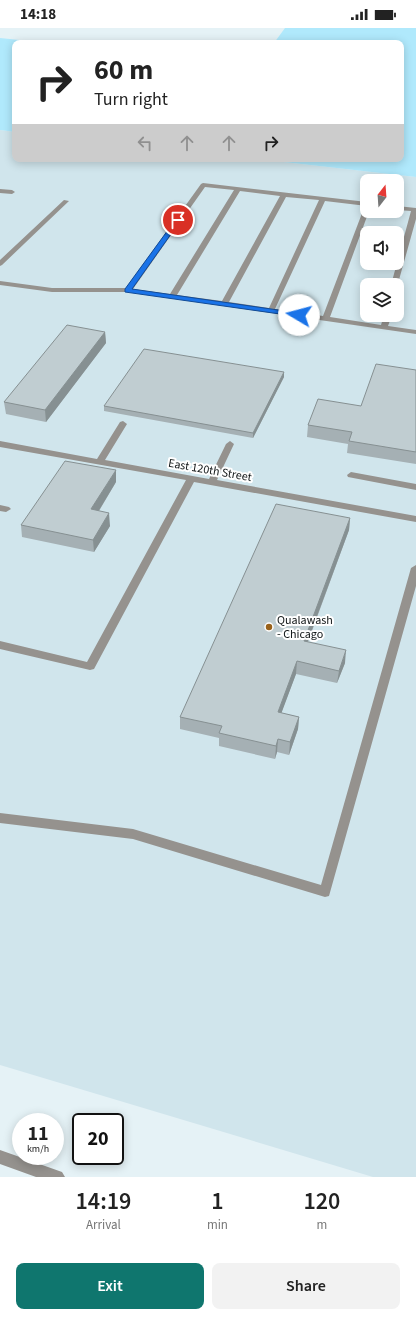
<!DOCTYPE html>
<html lang="en">
<head>
<meta charset="utf-8">
<style>
	:root { --surface:#fff; --page:#f2f2f2; --text:#222; --muted:#767676; --accent:#0f766e }
	body { margin:0; font-family:"Source Sans 3",sans-serif; background:var(--page); color:var(--text); height:100vh; display:flex; flex-direction:column; font-size:15px; white-space:nowrap }
	* { box-sizing:border-box; margin:0 }
	p { font-size:13px; color:var(--muted) }
	.icon { flex:none; width:22px; height:22px; fill:none; stroke:currentColor; stroke-width:2; stroke-linecap:round; stroke-linejoin:round }
	.map { position:relative; height:1149px; overflow:hidden }
	.side { display:flex; flex-direction:column; background:var(--surface); flex:1 }
	.side>* { flex:none }
	.guide { position:absolute; left:12px; top:12px; width:392px; height:122px; border-radius:8px; box-shadow:0 2px 10px #0003; background:#fff; color:var(--text); overflow:hidden }
	.needle { width:26px; rotate:17deg }
	.controls { position:absolute; left:360px; top:146px; display:grid; gap:8px }
	.controls a { display:grid; place-items:center; width:44px; height:44px; border-radius:8px; background:var(--surface); box-shadow:0 2px 10px #0003; font-size:20px }
	.speed { position:absolute; left:12px; top:1085px; display:flex; gap:8px; font-size:20px; font-weight:700; text-align:center }
	.speed>* { display:grid; place-content:center; width:52px; height:52px; border-radius:50%; background:var(--surface); box-shadow:0 2px 10px #0003; line-height:1 }
	.speed small { font-size:10px; font-weight:400 }
	.speed .limit { border:2px solid #111; border-radius:6px; background:#fff; color:#111 }
	.pin { position:absolute; display:grid; place-items:center; width:34px; height:34px; color:#fff; margin:-17px; border:2px solid #fff; border-radius:50%; box-shadow:0 1px 4px #0007 }
	.me { position:absolute; width:44px; margin:-22px; rotate:278deg; stroke-linejoin:round; filter:drop-shadow(0 0 3px #0008) }
	.turn { display:flex; align-items:center; gap:14px; height:84px; padding:0 16px; font-size:18px }
	.turn .icon { width:52px; height:52px; stroke-width:2.5 }
	.turn b { display:block; font-size:28px; line-height:34px }
	.lanes { display:flex; align-items:center; height:38px; padding:0 16px; background:#0003; justify-content:center; gap:20px; direction:ltr }
	.lanes .off { opacity:.35 }
	.eta { display:flex; justify-content:space-evenly; align-items:center; height:68px; text-align:center }
	.eta b { font-size:24px; font-weight:600; line-height:28px }
	.action { display:flex; gap:8px; margin-top:auto; padding:8px 16px }
	.action a { flex:1; height:46px; border-radius:8px; background:var(--accent); color:#fff; font-size:16px; font-weight:600; line-height:46px; text-align:center }
	.action a+a { background:var(--page); color:var(--text) }
	.status { display:flex; justify-content:space-between; align-items:center; height:28px; padding:0 20px; background:var(--surface); direction:ltr }
	.status svg { height:11px; fill:currentColor }
	.map>svg:first-child { display:block }
	.built { fill:#d0e5ec; fill-rule:evenodd }
	.green { fill:#b0e9fc }
	.lines { fill:none; stroke-linecap:round; stroke-linejoin:round }
	.minor { fill:#95928e; fill-rule:evenodd }
	.wall { fill:#a5b0b4 }
	.shaded-wall { fill:#869092 }
	.building { fill:#c0cdd1; stroke:#869092 }
	.route { fill:#1a73e8; stroke:#114b97 }
	.poi-dot { fill:#99621c; stroke:#fff; stroke-width:1.5 }
	.labels { text-anchor:middle; stroke-width:4; stroke-linejoin:round; paint-order:stroke }
	.street-label { font-size:12px; fill:#0e1314; stroke:#fff }
	.poi-label { font-size:12px; fill:#0e1314; stroke:#fff; text-anchor:start }
</style>
</head>
<body>
<div class="status"><b>14:18</b><svg viewBox="0 0 49 12"><path d="M0 12V9h3v3zM5 12V6h3v6zM10 12V3h3v9zM15 12V0h3v12zM26 1h20v11H26zM47 4h2v5h-2z"/></svg></div>
<div class="map">
<svg width="416" height="1149" viewBox="0 0 416 1149">
	<rect width="100%" height="100%" fill="#e5f2f6"/>
	<path class="built" d="M0 102 15 104V131H257L416 149V1149H373L0 1037ZM367 153H397V183H367ZM367 205H397V235H367ZM367 257H397V287H367Z"/>
	<path class="green" d="M285 0H416V149L257 131H401V15H274Z
		M0 10 49 15H15V104L0 102Z"/>
	<g class="lines">
		<path class="minor" d="M203 155 367 174V178L325 173 275 281 323 288 364 180 367 178V183H369L330 289 381 297 384 287H392L388 298 416 302V306L128 264H52L0 257V253L52 260H126L201 156ZM205 159 234 162 170 266 133 261ZM240 163 280 168 222 273 177 267ZM286 169 319 172 269 280 229 274Z
			M0 161 12 162 15 164 12 166 0 165Z
			M64 172 69 173 2 237 0 238V232Z
			M397 178 416 180V191L397 259V257H391L411 183 397 182Z
			M123 393 127 396 105 432 209 451 226 416 230 413 234 416 217 452 416 488V494L194 454 94 641 90 642 0 621V613L87 634 186 452 0 419V413L97 431 120 394Z
			M351 444 416 456V462L348 449 347 447Z
			M0 477 9 479 11 481 6 484 0 483Z
			M416 537V558L329 868 325 869 133 811 0 795V785L133 801 321 857 411 540Z
			M0 1122 62 1144 65 1149H36L0 1136Z"/>
	</g>
	<path class="wall" d="M105 304 106 315 46 394 6 386 4 374Z
		M416 342V436L347 425 348 416 307 409 308 397 361 378Z
		M284 344V349L253 410 104 383V378Z
		M116 454 99 483 110 498 94 524 22 509 21 497Z
		M350 490 349 502 308 614 345 635 337 655 296 646 281 685 299 689 298 701 289 727 277 724 275 731 219 718V710L180 701V689Z"/>
	<path class="shaded-wall" d="M105 304 106 315 46 394 45 382Z
		M284 344V349L253 410V405Z
		M116 442V454L92 494 91 481Z
		M109 485 110 498 94 524 93 512Z
		M350 490 349 502 303 626 304 613Z
		M346 622 345 635 337 655 339 643Z
		M297 633 296 646 277 697 278 684Z
		M299 689 298 701 289 727 290 714Z
		M278 711 277 724 275 731 276 718Z"/>
	<path class="building" d="M67 297 105 304 45 382 4 374Z
		M144 321 284 344 253 405 104 378Z
		M376 336 416 342V424L349 413 352 404 308 397 318 371 361 378Z
		M65 433 116 442 91 481 109 485 93 512 21 497Z
		M276 476 350 490 304 613 346 622 339 643 297 633 278 684 299 689 290 714 278 711 276 718 219 705 222 698 180 689Z"/>
	<path class="route" d="M178 190 181 192 132 261 299 285 301 286V289L125 264V261L176 191Z"/>
	<circle class="poi-dot" cx="269" cy="599" r="4"/>
	<g class="labels">
		<g class="street-label">
			<text transform="translate(210 442) rotate(10)" y="4">East 120th Street</text>
		</g>
		<g class="poi-label">
			<text x="277" y="596">Qualawash<tspan x="277" dy="14">- Chicago</tspan></text>
		</g>
	</g>
</svg>
<div class="controls">
<a><svg class="needle" viewBox="-14 -14 28 28"><path d="M0-13l5 13h-10z" fill="#e53935"/><path d="M0 13l5-13h-10z" fill="#767676"/></svg></a>
<a><svg class="icon" aria-label="sound" viewBox="0 0 24 24"><path d="M4 9h4l5-4v14l-5-4H4zM17 9q2 3 0 6"/></svg></a>
<a><svg class="icon" aria-label="layers" viewBox="0 0 24 24"><path d="M12 4l9 5-9 5-9-5zM3 14l9 5 9-5"/></svg></a>
</div>
<div class="speed"><div>11<small>km/h</small></div><div class="limit">20</div></div>
<div class="pin" style="left:178px;top:192px;background:#d93025"><svg class="icon" aria-label="arrive" viewBox="0 0 24 24"><path d="M6 21V4h12l-3 4 3 4H6"/></svg></div>
<svg class="me" style="left:299px;top:287px" viewBox="-20 -20 40 40"><circle r="19" fill="#fff"/><path d="M0-13L10 11 0 6-10 11z" fill="#1a73e8"/></svg>
<div class="guide">
<div class="turn"><svg class="icon" aria-label="right" viewBox="0 0 24 24"><path d="M7 20v-9h11M14 6l5 5-5 5"/></svg><div><b>60 m</b>Turn right</div></div>
<div class="lanes"><svg class="icon off" aria-label="left" viewBox="0 0 24 24"><path d="M17 20v-9H6M10 6l-5 5 5 5"/></svg><svg class="icon off" aria-label="ahead" viewBox="0 0 24 24"><path d="M12 20V5M6 11l6-6 6 6"/></svg><svg class="icon off" aria-label="ahead" viewBox="0 0 24 24"><path d="M12 20V5M6 11l6-6 6 6"/></svg><svg class="icon" aria-label="right" viewBox="0 0 24 24"><path d="M7 20v-9h11M14 6l5 5-5 5"/></svg></div>
</div>
</div>
<section class="side">
<div class="eta">
<div><b>14:19</b><p>Arrival</p></div>
<div><b>1</b><p>min</p></div>
<div><b>120</b><p>m</p></div>
</div>
<div class="action"><a>Exit</a><a>Share</a></div>
</section>
</body>
</html>
